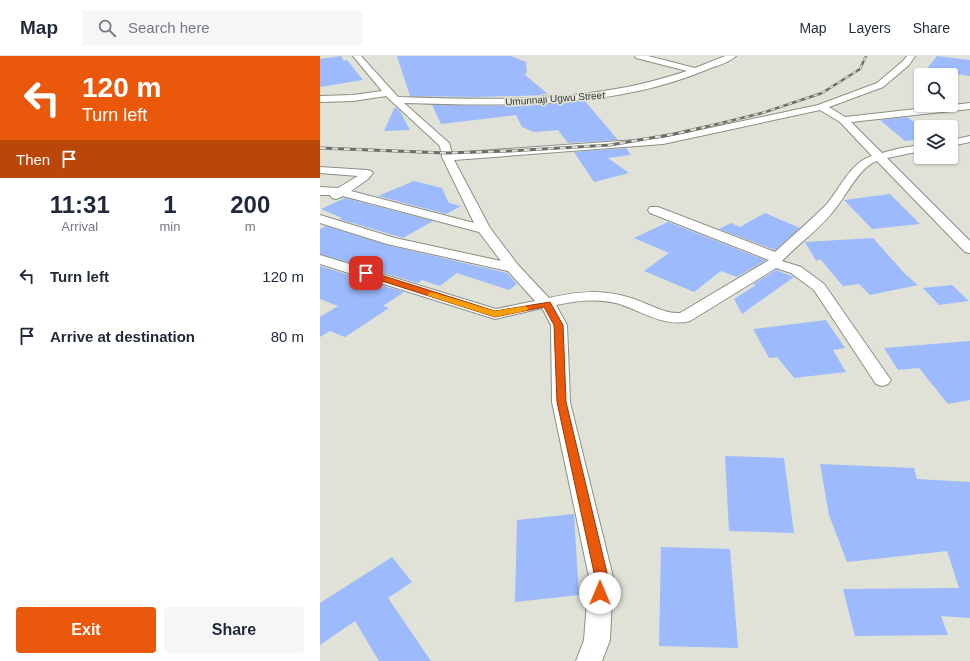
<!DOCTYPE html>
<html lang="en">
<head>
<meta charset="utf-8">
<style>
	:root { --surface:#fff; --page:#f6f6f7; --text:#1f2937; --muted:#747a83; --line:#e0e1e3; --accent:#ea580c }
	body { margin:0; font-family:Helvetica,sans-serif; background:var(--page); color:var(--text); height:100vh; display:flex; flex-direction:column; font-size:15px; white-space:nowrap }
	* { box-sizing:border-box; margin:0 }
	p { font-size:13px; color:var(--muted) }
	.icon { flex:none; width:22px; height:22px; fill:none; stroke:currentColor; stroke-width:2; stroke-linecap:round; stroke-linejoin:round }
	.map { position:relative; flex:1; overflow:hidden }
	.drawer { display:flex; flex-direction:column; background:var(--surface); width:320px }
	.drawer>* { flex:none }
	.top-card { background:#ea580c; color:#fff; overflow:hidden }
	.tools { position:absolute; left:594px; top:12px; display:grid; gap:8px }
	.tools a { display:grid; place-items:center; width:44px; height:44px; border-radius:4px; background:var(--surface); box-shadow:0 1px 3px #0004; font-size:20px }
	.pin { position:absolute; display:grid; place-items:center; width:34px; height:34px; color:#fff; margin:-17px; border-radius:8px; box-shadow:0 2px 6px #0006 }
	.me { position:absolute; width:44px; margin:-22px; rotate:0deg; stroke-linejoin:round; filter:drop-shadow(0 0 3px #0008) }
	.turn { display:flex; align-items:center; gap:14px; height:84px; padding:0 16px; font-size:18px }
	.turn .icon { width:52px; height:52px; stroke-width:2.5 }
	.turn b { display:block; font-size:28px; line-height:34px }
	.then { display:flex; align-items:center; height:38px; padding:0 16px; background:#0003; gap:8px; font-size:15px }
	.eta { display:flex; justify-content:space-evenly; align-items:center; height:68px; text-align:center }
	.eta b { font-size:24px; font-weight:800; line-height:28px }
	.primary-button { display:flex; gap:8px; margin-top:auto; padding:8px 16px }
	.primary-button a { flex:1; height:46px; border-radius:4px; background:var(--accent); color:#fff; font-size:16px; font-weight:800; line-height:46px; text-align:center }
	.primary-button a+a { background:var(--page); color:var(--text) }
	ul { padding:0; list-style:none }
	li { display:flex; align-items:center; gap:12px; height:60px; padding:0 16px }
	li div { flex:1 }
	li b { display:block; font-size:15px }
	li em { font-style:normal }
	header { display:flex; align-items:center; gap:24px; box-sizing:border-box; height:56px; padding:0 20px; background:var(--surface); border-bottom:1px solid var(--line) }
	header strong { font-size:19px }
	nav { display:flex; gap:22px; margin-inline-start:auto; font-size:14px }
	.search { width:280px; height:36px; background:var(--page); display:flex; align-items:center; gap:10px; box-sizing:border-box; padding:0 14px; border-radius:4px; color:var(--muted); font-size:15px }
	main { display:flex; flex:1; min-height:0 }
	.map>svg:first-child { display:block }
	.building { fill:#9cbafc }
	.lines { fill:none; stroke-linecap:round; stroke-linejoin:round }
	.street-casing { stroke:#8d8f85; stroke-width:2 }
	.street { fill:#fff; fill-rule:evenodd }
	.rail-far1-casing { stroke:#6c6d67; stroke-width:2.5 }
	.rail-casing { stroke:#6c6d67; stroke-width:3 }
	.rail-far1 { stroke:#e0e2d7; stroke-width:1.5; stroke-dasharray:4.5; stroke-linecap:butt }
	.rail { stroke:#e0e2d7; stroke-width:2; stroke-dasharray:6; stroke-linecap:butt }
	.route { fill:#ea580c; stroke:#983908 }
	.slow { fill:#f59e0b }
	.labels { text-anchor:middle; stroke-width:3.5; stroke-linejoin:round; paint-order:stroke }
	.far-street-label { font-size:10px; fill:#3a3b37; stroke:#e0e2d7 }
</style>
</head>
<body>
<header>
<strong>Map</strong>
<div class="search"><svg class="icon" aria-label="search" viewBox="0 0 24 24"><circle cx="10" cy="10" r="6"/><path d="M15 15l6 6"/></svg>Search here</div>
<nav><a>Map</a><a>Layers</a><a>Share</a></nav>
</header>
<main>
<section class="drawer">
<div class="top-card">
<div class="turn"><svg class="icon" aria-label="left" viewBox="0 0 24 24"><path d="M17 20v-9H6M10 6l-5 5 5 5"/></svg><div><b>120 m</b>Turn left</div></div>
<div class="then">Then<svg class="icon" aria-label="arrive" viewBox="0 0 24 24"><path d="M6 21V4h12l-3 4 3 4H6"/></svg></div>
</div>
<div class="eta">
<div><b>11:31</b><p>Arrival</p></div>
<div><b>1</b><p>min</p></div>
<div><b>200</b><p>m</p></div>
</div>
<ul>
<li><svg class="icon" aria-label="left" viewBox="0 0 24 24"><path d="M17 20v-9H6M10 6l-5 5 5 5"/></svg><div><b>Turn left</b></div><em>120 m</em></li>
<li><svg class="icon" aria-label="arrive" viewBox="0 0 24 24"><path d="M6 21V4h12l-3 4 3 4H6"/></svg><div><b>Arrive at destination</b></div><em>80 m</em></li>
</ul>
<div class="primary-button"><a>Exit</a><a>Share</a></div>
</section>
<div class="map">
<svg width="650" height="605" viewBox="0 0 650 605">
	<rect width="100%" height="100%" fill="#e0e2d7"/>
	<path class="building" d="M21 0 24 5 27 4 43 24 0 31V3Z
		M77 0H191L206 6 207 17 204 18 229 39 158 41 90 40Z
		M617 0 650 4V20L606 14Z
		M265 45 298 84 248 87 238 74 214 76 202 71 196 59 121 68 112 49 199 50Z
		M75 51 80 55 90 74 64 75Z
		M587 61 601 71V83L585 85 560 64Z
		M306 92 311 99 288 102 309 117 274 126 254 96Z
		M94 125 122 132 129 147 141 150 126 158 58 140Z
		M570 138 600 168 552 173 524 144Z
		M25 142 113 165 83 182 19 163 22 162 1 153Z
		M445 157 480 172 455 194 399 173 411 167 420 171Z
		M348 166 445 204H446L417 221 401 215 374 236 324 215 349 197 314 182Z
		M6 170 67 189 187 217 197 228 189 234 137 217 120 230 102 224 98 227 0 198V173Z
		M553 182 586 219 598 229 550 239 539 228 523 230 500 203 496 205 485 186Z
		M0 210 84 236 63 250 69 252 25 281 10 275 0 281V261L18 250 0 243Z
		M456 214 474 221 422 258 414 243 436 229 433 228Z
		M632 229 649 245 619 249 603 232Z
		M506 264 525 292 513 294 526 316 474 322 457 301 449 302 433 273Z
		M650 285V344L628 348 599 312 578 314 564 292Z
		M405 400 464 402 474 477 409 475Z
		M500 408 594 412 597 423 650 426V562L621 560 628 579 535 580 523 533 639 532 627 495 527 506 509 459Z
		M254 458 259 539 195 546 197 464Z
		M341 491 410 493 418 592 339 590Z
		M72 501 92 526 68 542 111 605H59L35 565 0 589V547Z"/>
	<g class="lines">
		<g class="street-casing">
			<path id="street" d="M33 0H41L78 41C149 43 221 46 290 34 317 30 342 23 367 15L316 2 315 0H328L375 12 405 0H416C409 7 395 10 386 14 292 53 184 50 84 47L129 87 132 97 343 82 498 49 557 27 583 5 587 0H595L589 9 563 31 509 51 525 61 650 47V53L531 66 562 97 581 92 601 89V95L567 102 650 185V197L645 196 557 105C540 110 526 140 515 153 500 173 479 187 462 205L481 211 504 228 568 320 571 324 568 328 562 330 556 328 494 234 471 217 456 212 370 265C343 272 321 254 296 247 276 242 256 245 236 249L247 269 250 346 293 521 290 584 282 605H256L264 584 269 521 232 346 231 269 222 252 175 263 0 208V199L176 253 215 245 188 215 67 188 0 167V159L75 182 181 205 159 176 23 140 16 143 12 142 10 139H0V131L18 132 38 120 0 117V111L47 114 51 115 53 117 48 123 31 135 154 167 122 101 120 90 66 40 33 45 0 46V40L33 39 62 35ZM500 54 520 66 552 100C529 107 520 134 505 150 489 166 471 181 455 196L338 151H330L328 154 330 157 449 204 360 257C344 258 329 248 314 243 283 233 260 235 229 242L198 209 170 172 134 104 343 88Z
				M650 80V86L631 90V84Z"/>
		</g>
		<use href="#street" class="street"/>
		<g class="rail-far1-casing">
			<path id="rail-far1" d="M381 72 442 57 502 37 540 13 546 0"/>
		</g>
		<g class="rail-casing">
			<path id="rail" d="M0 92 126 97 189 95 290 89 354 78 385 71"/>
		</g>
		<use href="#rail-far1" class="rail-far1"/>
		<use href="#rail" class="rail"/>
	</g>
	<path class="route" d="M43 215H48L175 255 230 246 243 269 246 346 288 521 287 537 285 541 280 542 276 541 274 537 275 521 237 346 234 269 224 251 175 261 43 219Z"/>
	<path class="slow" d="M111 236 175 255 205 250 209 253 205 255 175 261 109 240 107 239Z"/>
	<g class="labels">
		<g class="far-street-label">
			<text transform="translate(235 42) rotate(-4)" y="4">Umunnaji Ugwu Street</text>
		</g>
	</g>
</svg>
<div class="tools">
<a><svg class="icon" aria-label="search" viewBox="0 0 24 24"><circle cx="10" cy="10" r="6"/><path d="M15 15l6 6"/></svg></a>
<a><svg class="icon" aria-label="layers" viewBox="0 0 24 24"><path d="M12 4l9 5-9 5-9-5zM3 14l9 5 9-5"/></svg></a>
</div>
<div class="pin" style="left:46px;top:217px;background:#d93025"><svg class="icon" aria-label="arrive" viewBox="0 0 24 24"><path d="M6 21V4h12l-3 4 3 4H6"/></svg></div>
<svg class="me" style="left:280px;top:537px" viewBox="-20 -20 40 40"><circle r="19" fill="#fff"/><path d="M0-13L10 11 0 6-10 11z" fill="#ea580c"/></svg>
</div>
</main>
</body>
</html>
